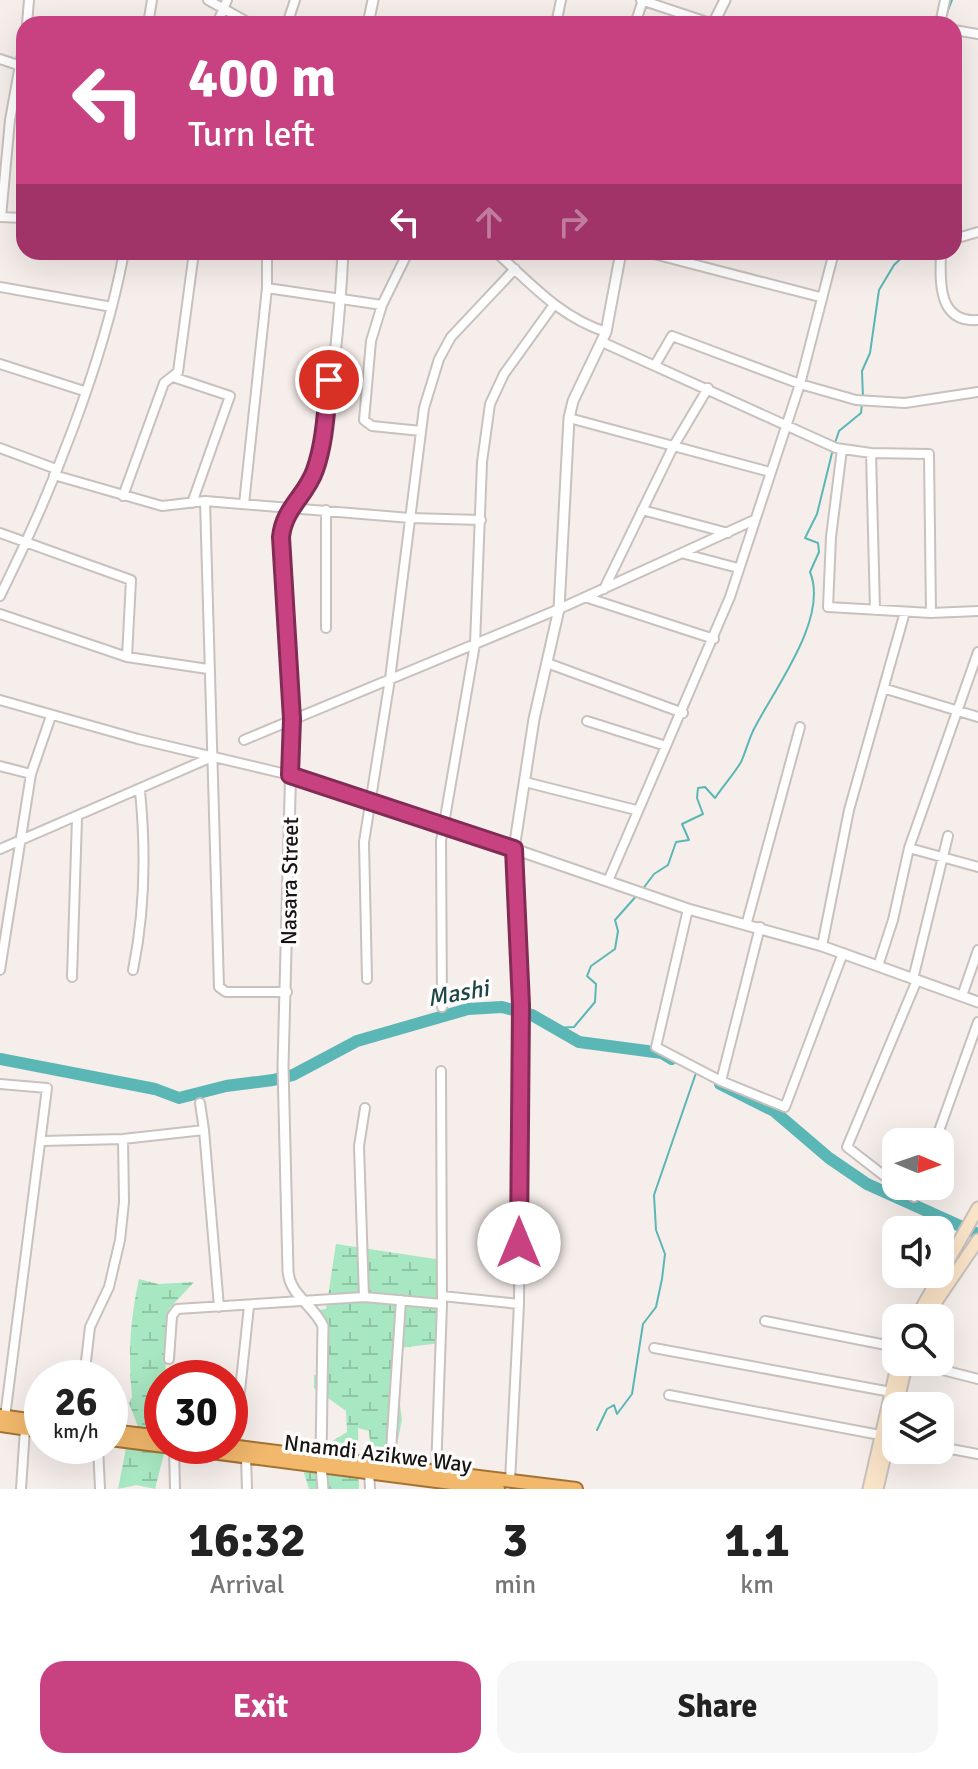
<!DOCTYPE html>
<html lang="en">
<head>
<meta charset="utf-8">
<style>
	:root { --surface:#fff; --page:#f6f6f6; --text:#222; --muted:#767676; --accent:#c84282 }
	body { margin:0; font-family:Signika,sans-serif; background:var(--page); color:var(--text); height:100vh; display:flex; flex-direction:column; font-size:30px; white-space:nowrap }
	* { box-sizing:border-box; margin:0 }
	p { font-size:26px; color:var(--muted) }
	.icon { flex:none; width:44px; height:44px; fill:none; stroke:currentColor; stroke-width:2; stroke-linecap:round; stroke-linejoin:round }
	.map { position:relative; height:1489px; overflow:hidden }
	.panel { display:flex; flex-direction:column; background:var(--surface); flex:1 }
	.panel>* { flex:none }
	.banner { position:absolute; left:16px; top:16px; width:946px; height:244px; border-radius:24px; box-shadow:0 8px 32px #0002; background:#c84282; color:#fff; overflow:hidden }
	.needle { width:52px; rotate:92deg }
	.tools { position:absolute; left:882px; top:1128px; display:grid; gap:16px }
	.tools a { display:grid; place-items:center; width:72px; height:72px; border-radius:16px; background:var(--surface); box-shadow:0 8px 32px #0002; font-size:40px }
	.speed { position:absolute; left:24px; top:1360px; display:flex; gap:16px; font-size:40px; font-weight:700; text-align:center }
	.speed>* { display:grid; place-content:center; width:104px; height:104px; border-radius:50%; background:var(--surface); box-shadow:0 8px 32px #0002; line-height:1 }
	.speed small { font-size:20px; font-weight:400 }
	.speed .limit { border:12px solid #d22; background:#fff; color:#111 }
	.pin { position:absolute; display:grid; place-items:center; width:68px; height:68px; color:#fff; margin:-34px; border:4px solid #fff; border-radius:50%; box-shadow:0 2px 8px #0007 }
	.me { position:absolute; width:88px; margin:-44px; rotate:0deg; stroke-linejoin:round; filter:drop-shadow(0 0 6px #0008) }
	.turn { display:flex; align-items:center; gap:28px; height:168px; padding:0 40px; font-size:36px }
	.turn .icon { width:104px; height:104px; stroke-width:2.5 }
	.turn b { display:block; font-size:56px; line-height:68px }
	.lanes { display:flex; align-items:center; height:76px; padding:0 40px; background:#0003; justify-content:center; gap:40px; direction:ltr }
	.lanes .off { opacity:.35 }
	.eta { display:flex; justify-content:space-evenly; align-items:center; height:136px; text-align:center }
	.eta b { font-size:48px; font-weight:700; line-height:56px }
	.action { display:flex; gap:16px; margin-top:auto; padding:16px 40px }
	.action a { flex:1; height:92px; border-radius:24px; background:var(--accent); color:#fff; font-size:32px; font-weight:700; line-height:92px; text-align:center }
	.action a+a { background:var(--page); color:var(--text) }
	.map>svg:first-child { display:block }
	.wetland { fill:url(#wetland-marsh) }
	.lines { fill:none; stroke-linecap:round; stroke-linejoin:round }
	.stream { stroke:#5bb6b6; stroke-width:2 }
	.river { stroke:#5bb6b6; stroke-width:12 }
	.minor-casing { stroke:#c8c1bd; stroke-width:12 }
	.tertiary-casing { stroke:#c8c1bd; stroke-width:13 }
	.secondary-casing { stroke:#c8c1bd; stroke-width:15 }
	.trunk-casing { stroke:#a37335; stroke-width:16 }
	.minor { stroke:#fff; stroke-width:8 }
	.tertiary { stroke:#fff; stroke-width:9 }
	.secondary { stroke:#fae4c8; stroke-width:11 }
	.trunk { stroke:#f2b86c; stroke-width:12 }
	.route-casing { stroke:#822b54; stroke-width:20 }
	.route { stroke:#c84282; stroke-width:14 }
	.labels { text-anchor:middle; stroke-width:7; stroke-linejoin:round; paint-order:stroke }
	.street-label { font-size:22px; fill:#171513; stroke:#fffdfc }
	.water-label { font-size:24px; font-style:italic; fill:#1c4647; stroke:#fffdfc }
</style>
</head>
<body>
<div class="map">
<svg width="978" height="1489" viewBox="0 0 978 1489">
	<defs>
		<pattern id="wetland-marsh" width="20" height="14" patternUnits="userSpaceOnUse" patternTransform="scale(2)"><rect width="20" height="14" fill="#a7e7c1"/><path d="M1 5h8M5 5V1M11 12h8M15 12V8" fill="none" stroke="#8fc5a5"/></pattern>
	</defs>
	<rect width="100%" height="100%" fill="#f6eeea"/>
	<path class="wetland" d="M336 1244 442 1260 441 1343 399 1348 395 1367 402 1420 390 1478 373 1480 369 1431 358 1428 359 1489H309L304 1473 316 1445 331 1442 347 1432 346 1411 314 1388V1375L321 1374 318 1310 326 1309Z
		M139 1279 158 1284 194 1282 169 1309 165 1378H162V1446H166L155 1489 136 1485 118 1489 129 1433 140 1432 129 1403 132 1397C128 1355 130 1320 139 1279Z"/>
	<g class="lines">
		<path class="stream" d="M944 21 952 0
			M863 398 862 371 870 353 879 290 894 265 908 252
			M835 443 839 431 861 413 862 404
			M642 890 654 874 668 865 676 842 689 840 682 824 703 814 697 798 698 788 705 787 715 798C723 786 734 774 741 762 746 751 749 738 755 727 775 688 829 618 810 572L819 552 818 543 805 538 817 514 833 449
			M556 1028 574 1027 595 1002 596 984 587 976 591 966 615 949 618 931 615 920 638 894
			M597 1430 607 1409 614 1405 617 1414 632 1394 643 1324 656 1307 662 1279 665 1254 656 1230 654 1195 696 1073"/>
		<path class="river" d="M0 1059 155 1089 179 1098 226 1086 273 1080 293 1075 357 1041 468 1009 502 1007 532 1015 579 1042 662 1053 672 1059
			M720 1084 774 1111 829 1158 867 1184 978 1234"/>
		<g class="minor-casing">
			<path id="minor" d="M208 0 251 24
				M641 0 713 24
				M27 24 29 0
				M148 24 152 0
				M217 24 227 0
				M287 24 295 0
				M556 24 561 0
				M635 24 643 0
				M940 24 945 0
				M954 30 978 34
				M0 59 24 67
				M0 217 24 218
				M1 217 10 120 24 43
				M954 239 978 232
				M408 252 382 305 371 341 364 420 372 426 421 431
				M496 252C531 284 560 317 606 332
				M646 252 820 297
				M941 252C940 280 937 323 978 320
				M124 254 202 252
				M0 287 112 307
				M267 288 382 305
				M602 342 836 448 871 453 929 454 931 613
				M0 364 84 391
				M655 365 672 336 800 384 856 400 905 403 978 392
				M173 377 230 396 192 503
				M569 418 770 472
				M0 448 56 469
				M842 449 831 537 828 607 931 613 978 611
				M871 453 875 610
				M54 475 162 506 205 501 410 518 481 520
				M123 496 164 383 178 372 194 252
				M205 501 219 987 226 992H287
				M244 504 267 288V252
				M642 510 728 533
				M0 533 131 580 127 657
				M685 554 738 568
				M604 589 673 447 708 388
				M0 596C50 496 104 362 124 252
				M585 597 714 639
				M0 614 127 657 208 669
				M326 628V510
				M547 663 683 713
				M886 689 978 717
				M0 700 138 739 290 775 514 849 521 1005 519 1304 510 1481
				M587 721 666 746
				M244 740 559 609 752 521
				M0 766 31 774
				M525 782 636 810
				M909 848 978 867
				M0 849 212 757
				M608 881 730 597 800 384 834 252
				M688 909 656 1047 721 1081 785 1107 843 953
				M747 922 800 727
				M822 946 849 810 905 612
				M878 966 893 920 909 848 978 652
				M0 970 31 774 51 716
				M133 970C145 911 146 851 140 791
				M72 977 77 818
				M367 979 364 842 390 679 424 408 439 359 451 337 515 269
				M913 979 948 836
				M962 996 978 950
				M442 1007 441 841 475 644 482 462 490 404 504 374 553 306
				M721 1081 760 927
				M0 1084 47 1088 5 1417
				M200 1103 204 1130
				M42 1141 123 1139 204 1130 219 1307
				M935 1142 978 1022
				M896 1185 847 1147 917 980
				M897 1186 914 1197 918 1186
				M442 1296 519 1304
				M364 1297 359 1146 365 1108
				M765 1321 896 1347
				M654 1348 891 1392
				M169 1359 172 1316 177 1309 364 1297 442 1304
				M911 1362 978 1379
				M84 1378 90 1327 109 1287 120 1240 124 1202 123 1139
				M669 1395 880 1435
				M159 1437 162 1407
				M98 1446 100 1489
				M234 1447 249 1306
				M940 1447 978 1454
				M174 1448 175 1489
				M246 1457 247 1489
				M390 1465 401 1300
				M369 1472 370 1489
				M436 1472 442 1304 441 1071
				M21 1489 25 1429"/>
		</g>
		<g class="tertiary-casing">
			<path id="tertiary" d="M368 24 373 0
				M713 24 725 0
				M621 252 606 332 573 401 569 418 559 609 534 719 514 849 688 909 822 946 978 1002
				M321 1457 323 1326C313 1304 290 1296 288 1271L283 1066 292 719 281 537C284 507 309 494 316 466 332 405 340 316 343 252
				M321 1466 323 1489"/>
		</g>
		<g class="secondary-casing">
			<path id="secondary" d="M916 1318 978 1208
				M925 1318 978 1240
				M869 1489 898 1362
				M877 1489 907 1362"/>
		</g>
		<g class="trunk-casing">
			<path id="trunk" d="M0 1416 42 1422
				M0 1425 42 1431
				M110 1431 162 1437
				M110 1439 498 1489
				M238 1447 576 1489"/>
		</g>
		<use href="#minor" class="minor"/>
		<use href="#tertiary" class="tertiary"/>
		<use href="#secondary" class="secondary"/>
		<use href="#trunk" class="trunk"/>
	</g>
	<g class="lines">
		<g class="route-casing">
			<path id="route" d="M329 380C326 409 325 442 315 470 306 496 284 508 281 537L292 719 290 775 514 849 521 1005 519 1243"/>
		</g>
		<use href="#route" class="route"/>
	</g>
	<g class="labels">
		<g class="street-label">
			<text transform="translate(289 881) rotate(-89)" y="8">Nasara Street</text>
			<text transform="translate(378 1453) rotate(7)" y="8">Nnamdi Azikwe Way</text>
		</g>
		<g class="water-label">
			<text transform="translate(458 993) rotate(-10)" y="8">Mashi</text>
		</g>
	</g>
</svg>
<div class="tools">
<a><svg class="needle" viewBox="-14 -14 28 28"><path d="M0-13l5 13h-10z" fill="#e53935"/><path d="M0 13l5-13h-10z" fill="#767676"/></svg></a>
<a><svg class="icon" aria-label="sound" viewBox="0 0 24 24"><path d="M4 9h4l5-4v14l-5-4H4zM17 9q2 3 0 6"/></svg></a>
<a><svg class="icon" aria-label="search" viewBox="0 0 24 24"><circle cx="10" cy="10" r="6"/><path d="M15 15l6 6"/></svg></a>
<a><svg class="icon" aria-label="layers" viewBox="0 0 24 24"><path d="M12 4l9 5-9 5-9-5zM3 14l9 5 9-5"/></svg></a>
</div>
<div class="speed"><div>26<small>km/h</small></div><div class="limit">30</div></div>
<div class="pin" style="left:329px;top:380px;background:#d93025"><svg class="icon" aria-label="arrive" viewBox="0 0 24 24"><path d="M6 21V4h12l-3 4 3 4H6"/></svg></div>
<svg class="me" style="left:519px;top:1243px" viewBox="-20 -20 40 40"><circle r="19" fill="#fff"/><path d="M0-13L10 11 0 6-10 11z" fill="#c84282"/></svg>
<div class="banner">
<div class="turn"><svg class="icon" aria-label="left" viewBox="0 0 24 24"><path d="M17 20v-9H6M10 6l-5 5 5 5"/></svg><div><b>400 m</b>Turn left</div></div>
<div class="lanes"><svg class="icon" aria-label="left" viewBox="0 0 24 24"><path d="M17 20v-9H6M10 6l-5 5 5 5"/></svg><svg class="icon off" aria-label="ahead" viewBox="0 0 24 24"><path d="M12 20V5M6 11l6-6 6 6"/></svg><svg class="icon off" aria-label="right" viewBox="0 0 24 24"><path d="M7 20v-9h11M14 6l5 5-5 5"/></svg></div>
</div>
</div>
<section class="panel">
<div class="eta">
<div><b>16:32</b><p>Arrival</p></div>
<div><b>3</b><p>min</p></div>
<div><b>1.1</b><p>km</p></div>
</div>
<div class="action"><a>Exit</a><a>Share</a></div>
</section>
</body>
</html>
